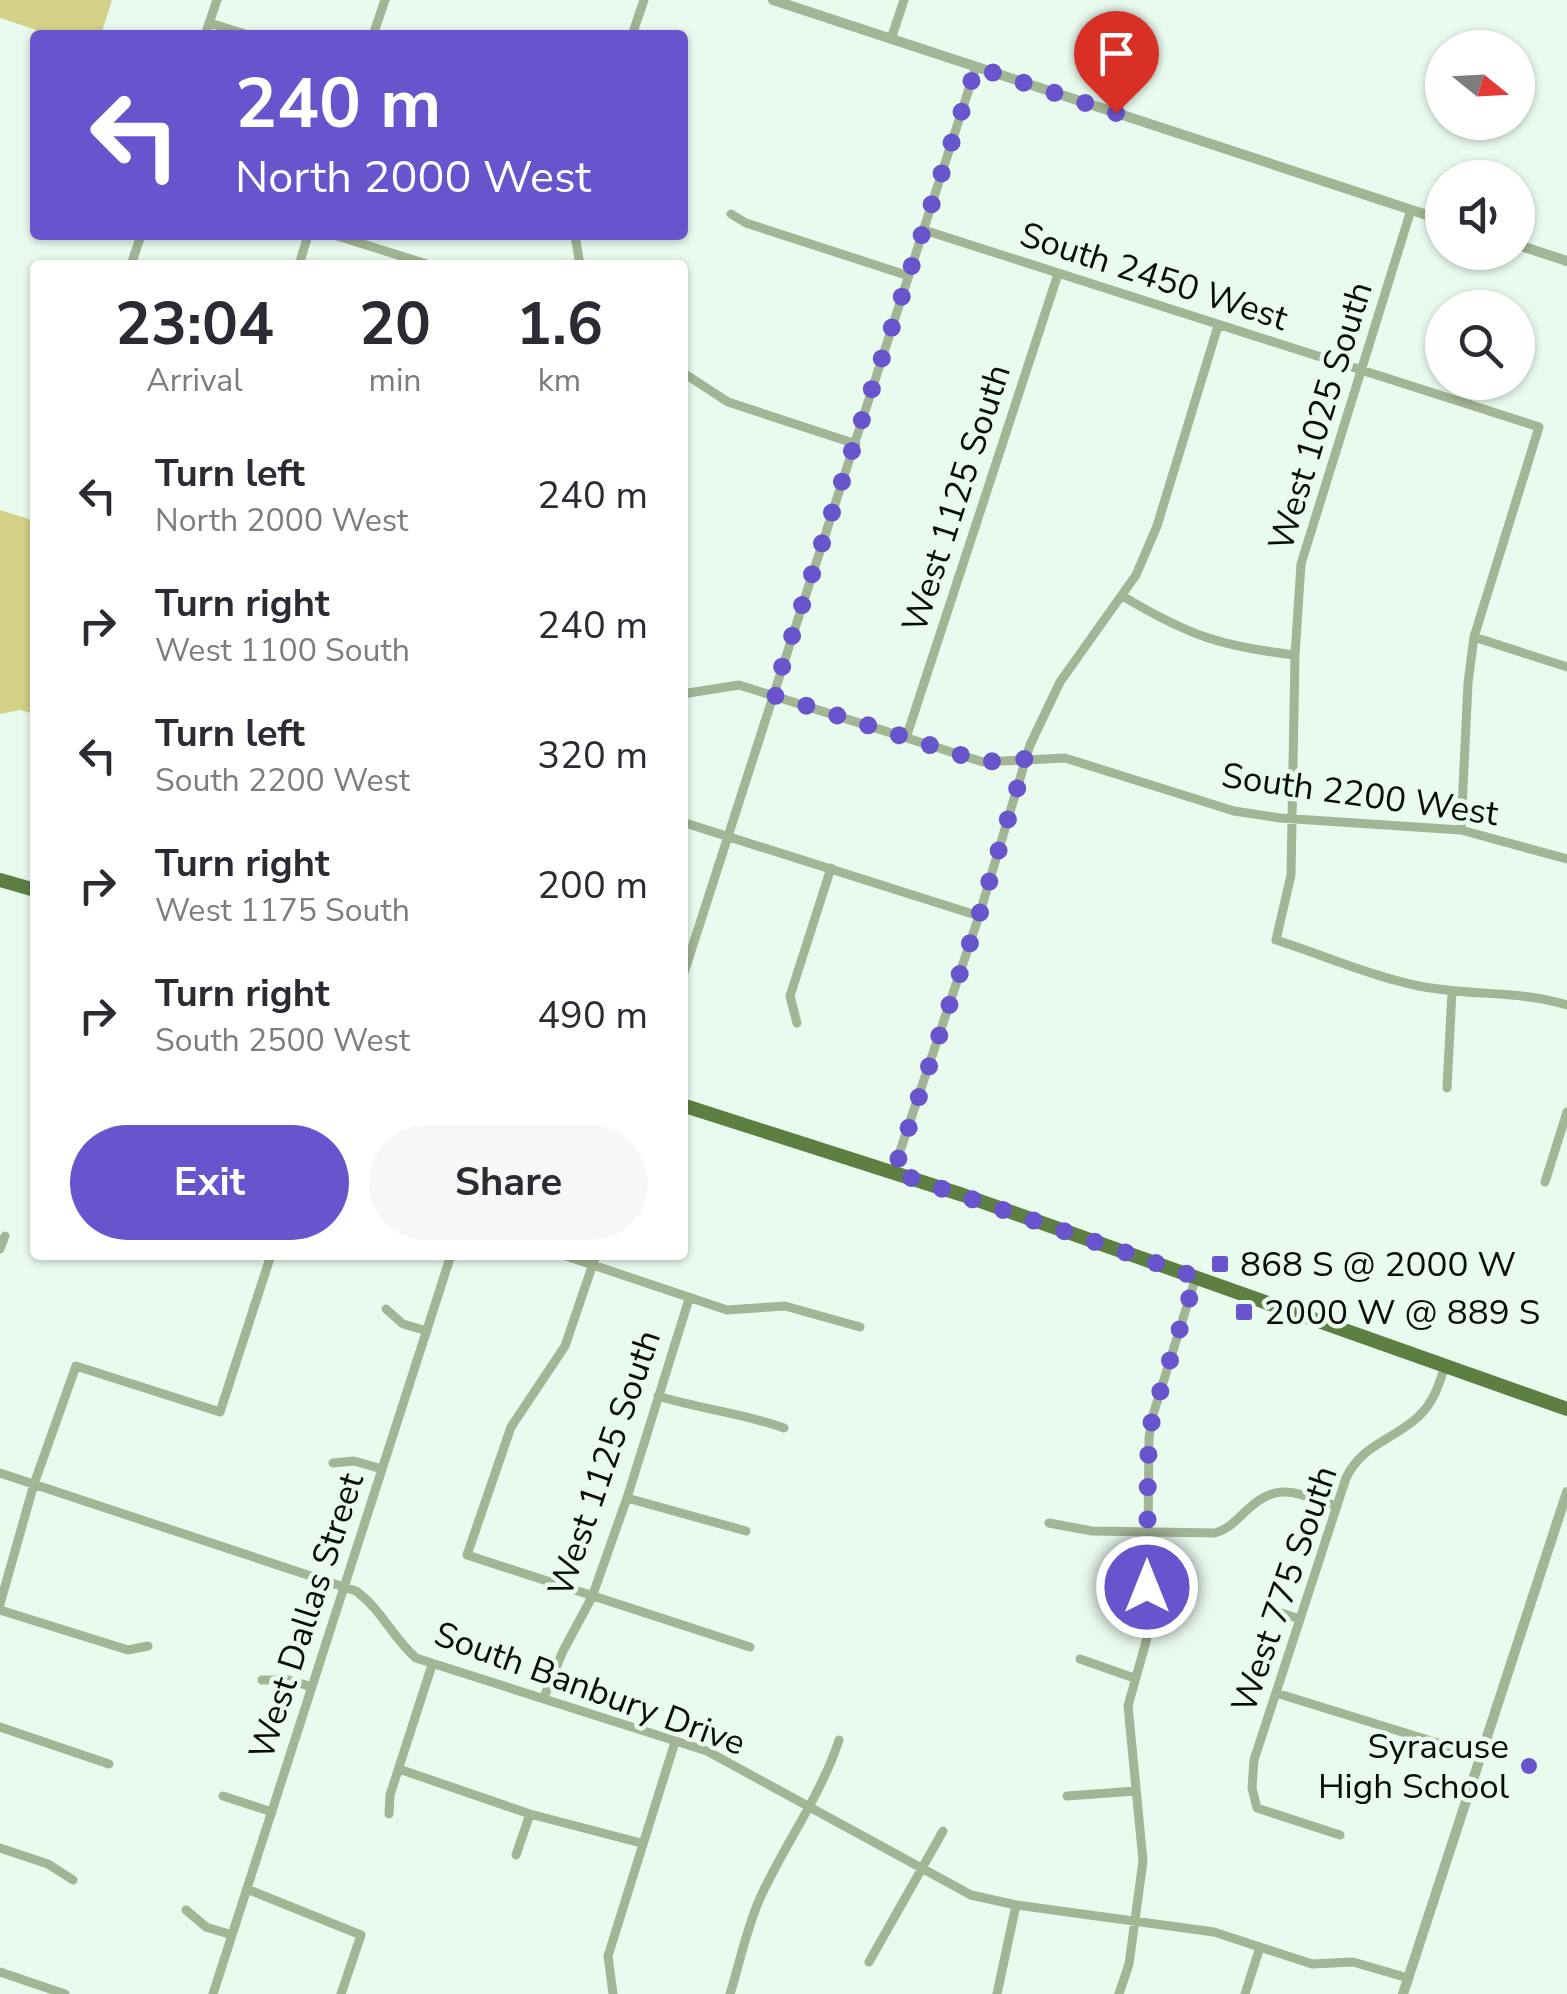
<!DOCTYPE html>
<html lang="en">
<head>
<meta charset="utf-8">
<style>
	:root { --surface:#fff; --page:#f7f7f7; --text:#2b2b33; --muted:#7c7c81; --accent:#6854cd }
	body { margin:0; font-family:"Nunito Sans",sans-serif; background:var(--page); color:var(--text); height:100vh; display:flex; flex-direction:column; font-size:38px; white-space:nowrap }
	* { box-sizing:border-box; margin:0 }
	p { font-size:32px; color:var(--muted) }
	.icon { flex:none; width:55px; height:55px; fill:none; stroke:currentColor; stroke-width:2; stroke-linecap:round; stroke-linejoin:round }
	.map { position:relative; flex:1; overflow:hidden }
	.drawer { position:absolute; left:30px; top:260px; width:658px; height:1000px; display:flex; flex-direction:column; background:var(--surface); border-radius:10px; box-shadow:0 2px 8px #0004 }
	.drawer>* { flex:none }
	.guide { position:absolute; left:30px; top:30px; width:658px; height:210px; border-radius:10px; box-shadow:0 2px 8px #0004; background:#6854cd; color:#fff; overflow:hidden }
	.needle { width:65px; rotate:108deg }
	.buttons { position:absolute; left:1425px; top:30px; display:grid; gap:20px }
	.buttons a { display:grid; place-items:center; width:110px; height:110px; border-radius:50%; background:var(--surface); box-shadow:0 2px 8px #0004; font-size:50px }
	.pin { position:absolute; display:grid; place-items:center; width:85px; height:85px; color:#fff; margin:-102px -42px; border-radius:50% 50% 50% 0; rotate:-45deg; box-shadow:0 0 10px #0007 }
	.pin .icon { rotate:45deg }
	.me { position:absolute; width:110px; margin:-55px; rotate:0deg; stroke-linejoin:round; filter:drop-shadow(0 0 8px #0008) }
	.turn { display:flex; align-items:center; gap:35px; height:210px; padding:0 40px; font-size:45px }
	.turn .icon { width:130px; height:130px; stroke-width:2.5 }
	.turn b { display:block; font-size:70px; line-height:85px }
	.eta { display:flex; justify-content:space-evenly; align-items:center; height:170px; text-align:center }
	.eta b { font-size:60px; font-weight:700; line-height:70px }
	.cta { display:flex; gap:20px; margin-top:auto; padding:20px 40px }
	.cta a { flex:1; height:115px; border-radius:60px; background:var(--accent); color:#fff; font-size:40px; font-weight:700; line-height:115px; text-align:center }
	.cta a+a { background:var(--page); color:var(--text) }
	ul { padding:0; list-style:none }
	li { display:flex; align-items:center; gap:30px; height:130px; padding:0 40px }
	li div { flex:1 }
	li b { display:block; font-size:38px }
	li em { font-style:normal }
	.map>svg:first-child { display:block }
	.green { fill:#d4d188 }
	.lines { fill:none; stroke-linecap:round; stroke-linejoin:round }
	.minor { stroke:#a2b594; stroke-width:9 }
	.tertiary { stroke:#a2b594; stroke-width:10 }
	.primary { stroke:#5e7f42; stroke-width:14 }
	.route { stroke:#6854cd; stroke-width:18; stroke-dasharray:0 32.4 }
	.poi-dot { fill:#6854cd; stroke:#e9faef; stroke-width:4 }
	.labels { text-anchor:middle; stroke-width:9; stroke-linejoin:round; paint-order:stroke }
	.street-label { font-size:35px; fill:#080d0a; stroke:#e9faef }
	.poi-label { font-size:35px; fill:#080d0a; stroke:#e9faef; text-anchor:start }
</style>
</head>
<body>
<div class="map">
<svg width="1567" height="1994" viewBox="0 0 1567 1994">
	<rect width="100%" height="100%" fill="#e9faef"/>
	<path class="green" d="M0 0H112L101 35H52L0 18Z
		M0 510 35 521V714L20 710 0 714Z"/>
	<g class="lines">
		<path class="minor" d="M210 23 248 35
			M205 35 217 0
			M373 35 385 0
			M632 35 644 0
			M891 39 904 0
			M1411 210 1301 564 1295 655 1291 875 1276 940C1323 955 1371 976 1419 986 1468 996 1519 990 1567 1005
			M731 214 746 223 909 276
			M924 230 1539 427 1474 637 1468 683 1461 830
			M334 235 430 265
			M575 235 580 265
			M131 265 141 235
			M299 265 308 235
			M682 372 728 402 856 444
			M1124 597C1190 636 1220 646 1295 655
			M1474 637 1567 667
			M682 694 739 685 983 762 1065 758 1234 811 1280 818 1461 830 1567 859
			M906 738 1058 274
			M682 822 979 916
			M682 979 976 67
			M797 1023 790 996 831 868
			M1447 1088 1452 991
			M893 1172 979 916 1030 745 1060 682 1136 575 1157 526 1218 326
			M1545 1182 1567 1112
			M0 1249 5 1236
			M563 1255 727 1310 785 1306 860 1327
			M596 1255 565 1346 511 1427 467 1555 750 1647
			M386 1309 403 1324 427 1331
			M658 1396C700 1409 742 1413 784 1428
			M333 1463 354 1461 382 1469
			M0 1473 356 1591C381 1609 393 1638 416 1658L707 1751 971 1895 1016 1905 1214 1932 1312 1964 1353 1962 1408 1978
			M627 1498 746 1531
			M1049 1523 1092 1531 1215 1533C1229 1529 1237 1519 1247 1510 1279 1479 1299 1495 1337 1506
			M0 1604 34 1484 76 1366 220 1412 271 1255
			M0 1610 128 1650 148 1646
			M1272 1610 1300 1619
			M1080 1659 1134 1678
			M262 1680H289L312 1687
			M1276 1693 1480 1756
			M544 1697 563 1651 592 1597 627 1498 689 1299
			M0 1727 109 1764
			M399 1769 530 1814 641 1843
			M223 1796 272 1812
			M1067 1796 1136 1791
			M389 1814 390 1795 432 1665
			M1340 1835 1257 1808 1252 1788 1254 1760 1346 1478C1362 1444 1394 1440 1419 1416 1434 1402 1439 1384 1445 1366
			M0 1848 48 1864 73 1880
			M516 1855 530 1814
			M247 1889 361 1935 341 1994
			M186 1910 206 1927 232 1935
			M869 1962 943 1831
			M0 1972 65 1994
			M213 1994 451 1255
			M613 1994 608 1956 675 1742
			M730 1994C740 1962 747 1926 761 1896 785 1844 822 1793 839 1740
			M997 1994 1016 1905
			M1119 1994 1129 1964 1143 1861 1128 1706 1147 1638 1149 1438 1152 1418 1196 1277
			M1245 1994 1260 1947"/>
		<path class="tertiary" d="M773 0 1442 220
			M1518 245 1567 261
			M1403 1994 1567 1492"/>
		<path class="primary" d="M0 880 35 890
			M682 1105 963 1195 1567 1409"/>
	</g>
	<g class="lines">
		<path class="route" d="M1116 113 976 67 773 695 983 762 1026 759 979 916 894 1172 1196 1277 1152 1418 1148 1459 1147 1587"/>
	</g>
	<g class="poi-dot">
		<rect x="1210" y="1254" width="20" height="20" rx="5"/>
		<rect x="1234" y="1302" width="20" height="20" rx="5"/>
		<circle cx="1529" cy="1766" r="10"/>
	</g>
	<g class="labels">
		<g class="street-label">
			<text transform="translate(1154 276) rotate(18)" y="12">South 2450 West</text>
			<text transform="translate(1320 416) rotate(-73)" y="12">West 1025 South</text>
			<text transform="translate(956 498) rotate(-72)" y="12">West 1125 South</text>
			<text transform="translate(1360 794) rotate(8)" y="12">South 2200 West</text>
			<text transform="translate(604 1463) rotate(-71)" y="12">West 1125 South</text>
			<text transform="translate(1284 1589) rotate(-71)" y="12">West 775 South</text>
			<text transform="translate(306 1616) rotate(-72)" y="12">West Dallas Street</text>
			<text transform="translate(590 1688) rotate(20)" y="12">South Banbury Drive</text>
		</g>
		<g class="poi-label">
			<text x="1240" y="1276">868 S @ 2000 W</text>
			<text x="1264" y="1324">2000 W @ 889 S</text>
			<text x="1509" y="1758" text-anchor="end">Syracuse<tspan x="1509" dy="40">High School</tspan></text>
		</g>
	</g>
</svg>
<div class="buttons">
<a><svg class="needle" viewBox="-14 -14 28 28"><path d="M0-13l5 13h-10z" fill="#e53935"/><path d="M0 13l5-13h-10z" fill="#7c7c81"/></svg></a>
<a><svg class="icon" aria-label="sound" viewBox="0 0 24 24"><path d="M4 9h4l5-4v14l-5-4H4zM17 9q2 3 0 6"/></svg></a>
<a><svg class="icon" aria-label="search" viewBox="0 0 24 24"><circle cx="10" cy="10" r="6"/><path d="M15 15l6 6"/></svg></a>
</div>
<div class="pin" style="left:1116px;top:113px;background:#d93025"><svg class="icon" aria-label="arrive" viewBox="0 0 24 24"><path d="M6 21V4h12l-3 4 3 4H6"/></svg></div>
<svg class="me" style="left:1147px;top:1587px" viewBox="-20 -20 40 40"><circle r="17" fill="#6854cd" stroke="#fff" stroke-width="3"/><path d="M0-11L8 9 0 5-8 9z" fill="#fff"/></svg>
<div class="guide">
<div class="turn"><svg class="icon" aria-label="left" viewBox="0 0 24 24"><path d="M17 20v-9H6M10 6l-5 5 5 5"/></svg><div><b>240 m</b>North 2000 West</div></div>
</div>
<section class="drawer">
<div class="eta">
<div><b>23:04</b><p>Arrival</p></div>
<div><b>20</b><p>min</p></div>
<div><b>1.6</b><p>km</p></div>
</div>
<ul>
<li><svg class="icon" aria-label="left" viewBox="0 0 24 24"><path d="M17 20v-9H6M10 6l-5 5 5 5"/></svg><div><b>Turn left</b><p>North 2000 West</p></div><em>240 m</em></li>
<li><svg class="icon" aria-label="right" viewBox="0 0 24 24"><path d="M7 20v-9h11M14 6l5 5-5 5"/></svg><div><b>Turn right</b><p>West 1100 South</p></div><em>240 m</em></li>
<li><svg class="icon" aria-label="left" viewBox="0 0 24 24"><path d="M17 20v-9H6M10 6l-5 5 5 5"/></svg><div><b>Turn left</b><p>South 2200 West</p></div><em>320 m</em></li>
<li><svg class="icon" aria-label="right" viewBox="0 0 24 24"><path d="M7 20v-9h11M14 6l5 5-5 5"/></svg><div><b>Turn right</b><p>West 1175 South</p></div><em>200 m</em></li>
<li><svg class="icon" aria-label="right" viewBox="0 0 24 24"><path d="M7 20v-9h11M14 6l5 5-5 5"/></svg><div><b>Turn right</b><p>South 2500 West</p></div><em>490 m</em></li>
</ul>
<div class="cta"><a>Exit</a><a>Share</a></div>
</section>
</div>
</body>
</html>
